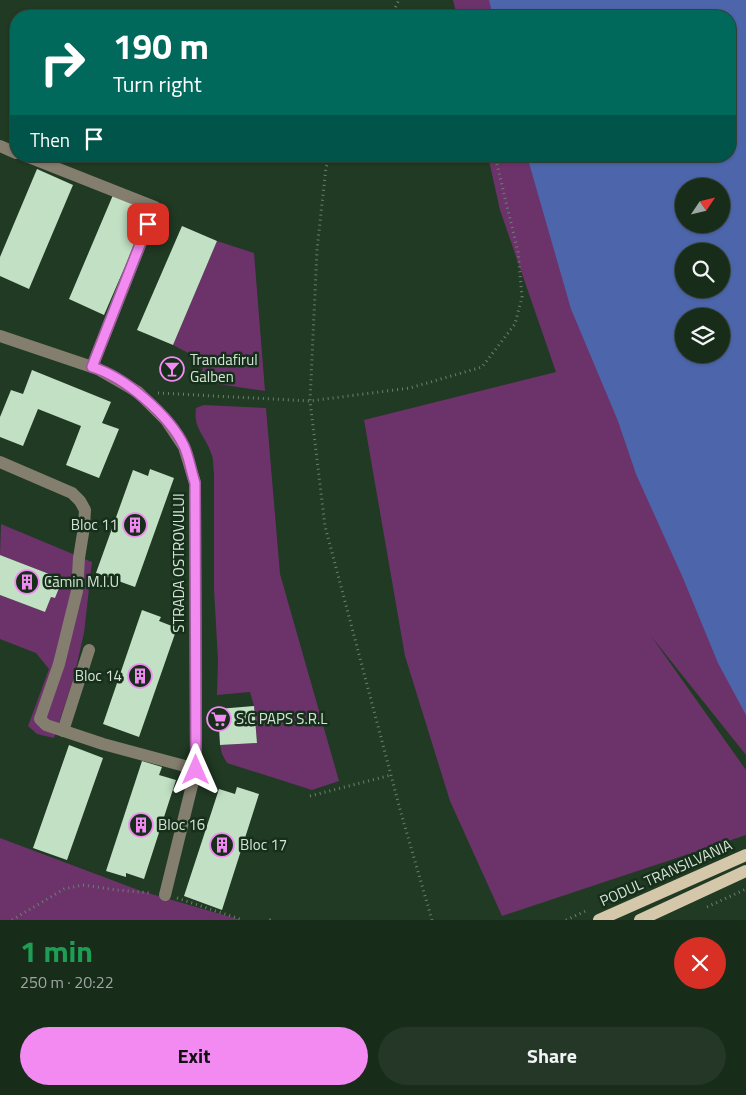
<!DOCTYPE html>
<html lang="en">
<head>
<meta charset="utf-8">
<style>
	:root { --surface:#182c1a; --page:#253827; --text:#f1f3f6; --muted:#9fa7a2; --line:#364839; --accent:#f38af2 }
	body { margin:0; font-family:"Titillium Web",sans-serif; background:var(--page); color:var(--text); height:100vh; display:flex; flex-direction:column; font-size:19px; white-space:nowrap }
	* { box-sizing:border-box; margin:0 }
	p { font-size:16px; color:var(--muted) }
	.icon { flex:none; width:28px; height:28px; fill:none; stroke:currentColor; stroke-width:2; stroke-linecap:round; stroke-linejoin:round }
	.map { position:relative; height:920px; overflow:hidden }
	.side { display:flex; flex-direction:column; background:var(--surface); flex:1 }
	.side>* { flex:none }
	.hud { position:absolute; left:10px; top:10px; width:726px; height:152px; border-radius:20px; box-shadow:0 1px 4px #0004,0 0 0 1px var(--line); background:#00695c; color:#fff; overflow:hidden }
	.needle { width:32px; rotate:55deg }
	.buttons { position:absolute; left:675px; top:178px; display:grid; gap:10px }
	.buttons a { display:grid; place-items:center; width:55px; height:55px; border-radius:50%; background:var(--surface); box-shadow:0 1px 4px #0004,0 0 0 1px var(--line); font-size:25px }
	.pin { position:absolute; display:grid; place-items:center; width:42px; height:42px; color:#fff; margin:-21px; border-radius:10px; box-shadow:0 2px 8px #0006 }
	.me { position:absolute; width:55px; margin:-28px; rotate:0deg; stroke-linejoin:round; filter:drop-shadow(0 0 4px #0008) }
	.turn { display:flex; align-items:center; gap:18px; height:105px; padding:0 20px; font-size:22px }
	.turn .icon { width:65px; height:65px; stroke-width:2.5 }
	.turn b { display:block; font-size:35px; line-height:42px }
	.then { display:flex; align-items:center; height:48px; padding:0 20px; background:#0003; gap:10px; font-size:19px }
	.round { display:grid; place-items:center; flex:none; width:52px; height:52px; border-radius:26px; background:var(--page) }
	.summary { display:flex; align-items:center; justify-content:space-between; height:85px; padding:0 20px }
	h1 { font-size:30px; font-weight:700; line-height:38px; color:#1e9e55 }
	.cta { display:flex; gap:10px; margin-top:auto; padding:10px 20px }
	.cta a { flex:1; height:58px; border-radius:30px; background:var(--accent); color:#111; font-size:20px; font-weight:700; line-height:58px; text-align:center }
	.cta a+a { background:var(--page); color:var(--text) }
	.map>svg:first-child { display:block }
	.green { fill:#6c336b; fill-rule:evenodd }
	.water { fill:#4d66ab; fill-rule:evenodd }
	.building { fill:#c1e0c4 }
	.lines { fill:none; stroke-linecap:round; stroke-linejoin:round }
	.path { stroke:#6b806d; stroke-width:3; stroke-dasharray:1 4; stroke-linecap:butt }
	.minor { stroke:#847e6f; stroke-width:12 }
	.major { stroke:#d5c8aa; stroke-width:12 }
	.route-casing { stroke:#9e5a9d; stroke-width:12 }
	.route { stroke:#f38af2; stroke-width:9 }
	.labels { text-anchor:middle; stroke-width:5; stroke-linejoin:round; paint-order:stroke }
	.poi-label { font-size:15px; fill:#d4e3d5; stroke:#162f1a; text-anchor:start }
	.street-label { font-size:15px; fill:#d4e3d5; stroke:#162f1a }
</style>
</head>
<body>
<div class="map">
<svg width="746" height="920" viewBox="0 0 746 920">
	<rect width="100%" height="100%" fill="#203a23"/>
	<path class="green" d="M453 0H746V755L651 636 746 770V835L502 916 450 801 405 656 364 420 556 372 500 210 488 156H730V16H457ZM684 186H721V224H684ZM684 251H721V289H684ZM684 316H721V354H684Z
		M217 241 254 253 265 391 198 381 205 362 173 345Z
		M204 405 266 408 280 574 339 781 312 790 227 763 222 754 220 745 257 743 254 706 250 692 217 695 218 660 214 589V473C213 467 214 459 211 453 205 435 193 429 196 408Z
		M1 524 92 562 84 633 74 677 54 738 37 734 28 726 49 669 36 653 0 639V595L45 612 51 597 55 598 58 589 53 586 57 577 0 555Z
		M0 838 141 891 241 920H0Z"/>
	<path class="water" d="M489 0H746V715L718 663 683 578 636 474 618 421 571 309 527 156H730V16H493ZM684 186H721V224H684ZM684 251H721V289H684ZM684 316H721V354H684Z"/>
	<path class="building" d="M37 169 73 185 29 289 0 276V257Z
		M113 195 149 211 104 315 69 299Z
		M182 226 217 241 173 345 137 330Z
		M32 370 111 402 102 423 119 429 99 478 66 465 81 426 38 409 23 446 0 437V417L11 390 23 394Z
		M150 469 174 478 135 587 96 573 133 470 148 476Z
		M0 555 57 577 53 586 59 588 55 598 51 597 45 612 0 595Z
		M142 610 161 617 159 621 177 628 139 737 103 724Z
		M254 706 257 743 220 745 218 709Z
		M69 745 103 758 67 860 33 848Z
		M142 761 162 767 159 775 176 780 144 879 126 873V877L106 871Z
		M237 787 259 794 222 910 184 896 219 789 235 794Z"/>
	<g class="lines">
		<path class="path" d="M391 16 399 0
			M331 156 326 167 317 250 310 401 325 526 401 813 432 920
			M158 393 310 401 410 388 482 367 515 324 522 297 518 252 495 156
			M310 796 391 775
			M177 898 243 920
			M707 907 746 889
			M12 920 64 889 83 885 117 890 151 893
			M270 920 271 919
			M566 920 588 910"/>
		<path class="minor" d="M0 146 16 153
			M26 156 155 207 92 367
			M0 336 98 369 138 392 166 420 184 447 195 483 196 769 165 895
			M0 462 72 493 80 501 85 510 84 527 79 558 77 591 59 664 40 719 46 725 103 744 196 769
			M63 731 89 650"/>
		<path class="major" d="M599 920 746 855
			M640 920 746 871"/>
	</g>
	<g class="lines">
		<g class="route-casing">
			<path id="route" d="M148 224 92 367C125 377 169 415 184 446 189 457 191 471 195 483L196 770"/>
		</g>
		<use href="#route" class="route"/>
	</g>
	<defs>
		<g id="bar-ring" transform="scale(1.25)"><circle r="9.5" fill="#162f1a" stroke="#f38af2" stroke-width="1.5"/><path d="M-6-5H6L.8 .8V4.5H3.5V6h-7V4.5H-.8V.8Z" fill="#f38af2"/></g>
		<g id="building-ring" transform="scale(1.25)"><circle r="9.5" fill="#162f1a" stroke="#f38af2" stroke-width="1.5"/><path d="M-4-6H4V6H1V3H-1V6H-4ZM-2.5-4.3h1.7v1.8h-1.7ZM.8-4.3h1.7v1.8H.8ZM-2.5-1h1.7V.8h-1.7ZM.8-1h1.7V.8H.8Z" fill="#f38af2"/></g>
		<g id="supermarket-ring" transform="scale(1.25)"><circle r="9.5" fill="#162f1a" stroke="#f38af2" stroke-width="1.5"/><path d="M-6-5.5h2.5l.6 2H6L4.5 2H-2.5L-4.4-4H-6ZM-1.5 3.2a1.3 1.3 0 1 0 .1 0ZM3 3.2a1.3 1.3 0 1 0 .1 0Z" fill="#f38af2"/></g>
	</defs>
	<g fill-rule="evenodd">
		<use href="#bar-ring" x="172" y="369"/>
		<use href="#building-ring" x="135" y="525"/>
		<use href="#building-ring" x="27" y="582"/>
		<use href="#building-ring" x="140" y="676"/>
		<use href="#supermarket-ring" x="219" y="719"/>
		<use href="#building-ring" x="141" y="825"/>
		<use href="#building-ring" x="222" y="845"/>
	</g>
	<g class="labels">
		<g class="poi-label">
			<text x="190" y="365">Trandafirul<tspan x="190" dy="17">Galben</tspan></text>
			<text x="118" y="530" text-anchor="end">Bloc 11</text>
			<text x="44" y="587">Cămin M.I.U</text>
			<text x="122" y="681" text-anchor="end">Bloc 14</text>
			<text x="236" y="724">S.C PAPS S.R.L</text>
			<text x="158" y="830">Bloc 16</text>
			<text x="240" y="850">Bloc 17</text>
		</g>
		<g class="street-label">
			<text transform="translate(179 563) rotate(-90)" y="5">STRADA OSTROVULUI</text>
			<text transform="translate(666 873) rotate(-24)" y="5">PODUL TRANSILVANIA</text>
		</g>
	</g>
</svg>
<div class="buttons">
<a><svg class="needle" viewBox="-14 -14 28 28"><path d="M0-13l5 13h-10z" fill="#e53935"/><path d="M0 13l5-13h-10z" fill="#9fa7a2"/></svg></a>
<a><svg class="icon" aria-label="search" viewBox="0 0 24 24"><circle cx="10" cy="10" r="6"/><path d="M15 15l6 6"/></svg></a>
<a><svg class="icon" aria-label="layers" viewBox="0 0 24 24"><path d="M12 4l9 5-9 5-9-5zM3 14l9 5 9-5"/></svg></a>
</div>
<div class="pin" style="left:148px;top:224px;background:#d93025"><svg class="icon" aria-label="arrive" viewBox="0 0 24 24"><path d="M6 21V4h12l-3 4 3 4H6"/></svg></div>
<svg class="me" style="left:196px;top:770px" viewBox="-20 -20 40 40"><path d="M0-17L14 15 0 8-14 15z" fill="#f38af2" stroke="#fff" stroke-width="4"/></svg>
<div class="hud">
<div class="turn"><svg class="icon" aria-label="right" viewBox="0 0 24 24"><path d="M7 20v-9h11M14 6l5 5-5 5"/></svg><div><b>190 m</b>Turn right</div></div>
<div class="then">Then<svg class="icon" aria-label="arrive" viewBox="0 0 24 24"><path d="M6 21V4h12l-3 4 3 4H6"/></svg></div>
</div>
</div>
<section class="side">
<div class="summary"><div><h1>1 min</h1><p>250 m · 20:22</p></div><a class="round" style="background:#d93025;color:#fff"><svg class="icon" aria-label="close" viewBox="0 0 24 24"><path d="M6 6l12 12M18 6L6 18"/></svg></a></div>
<div class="cta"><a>Exit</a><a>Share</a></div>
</section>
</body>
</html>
